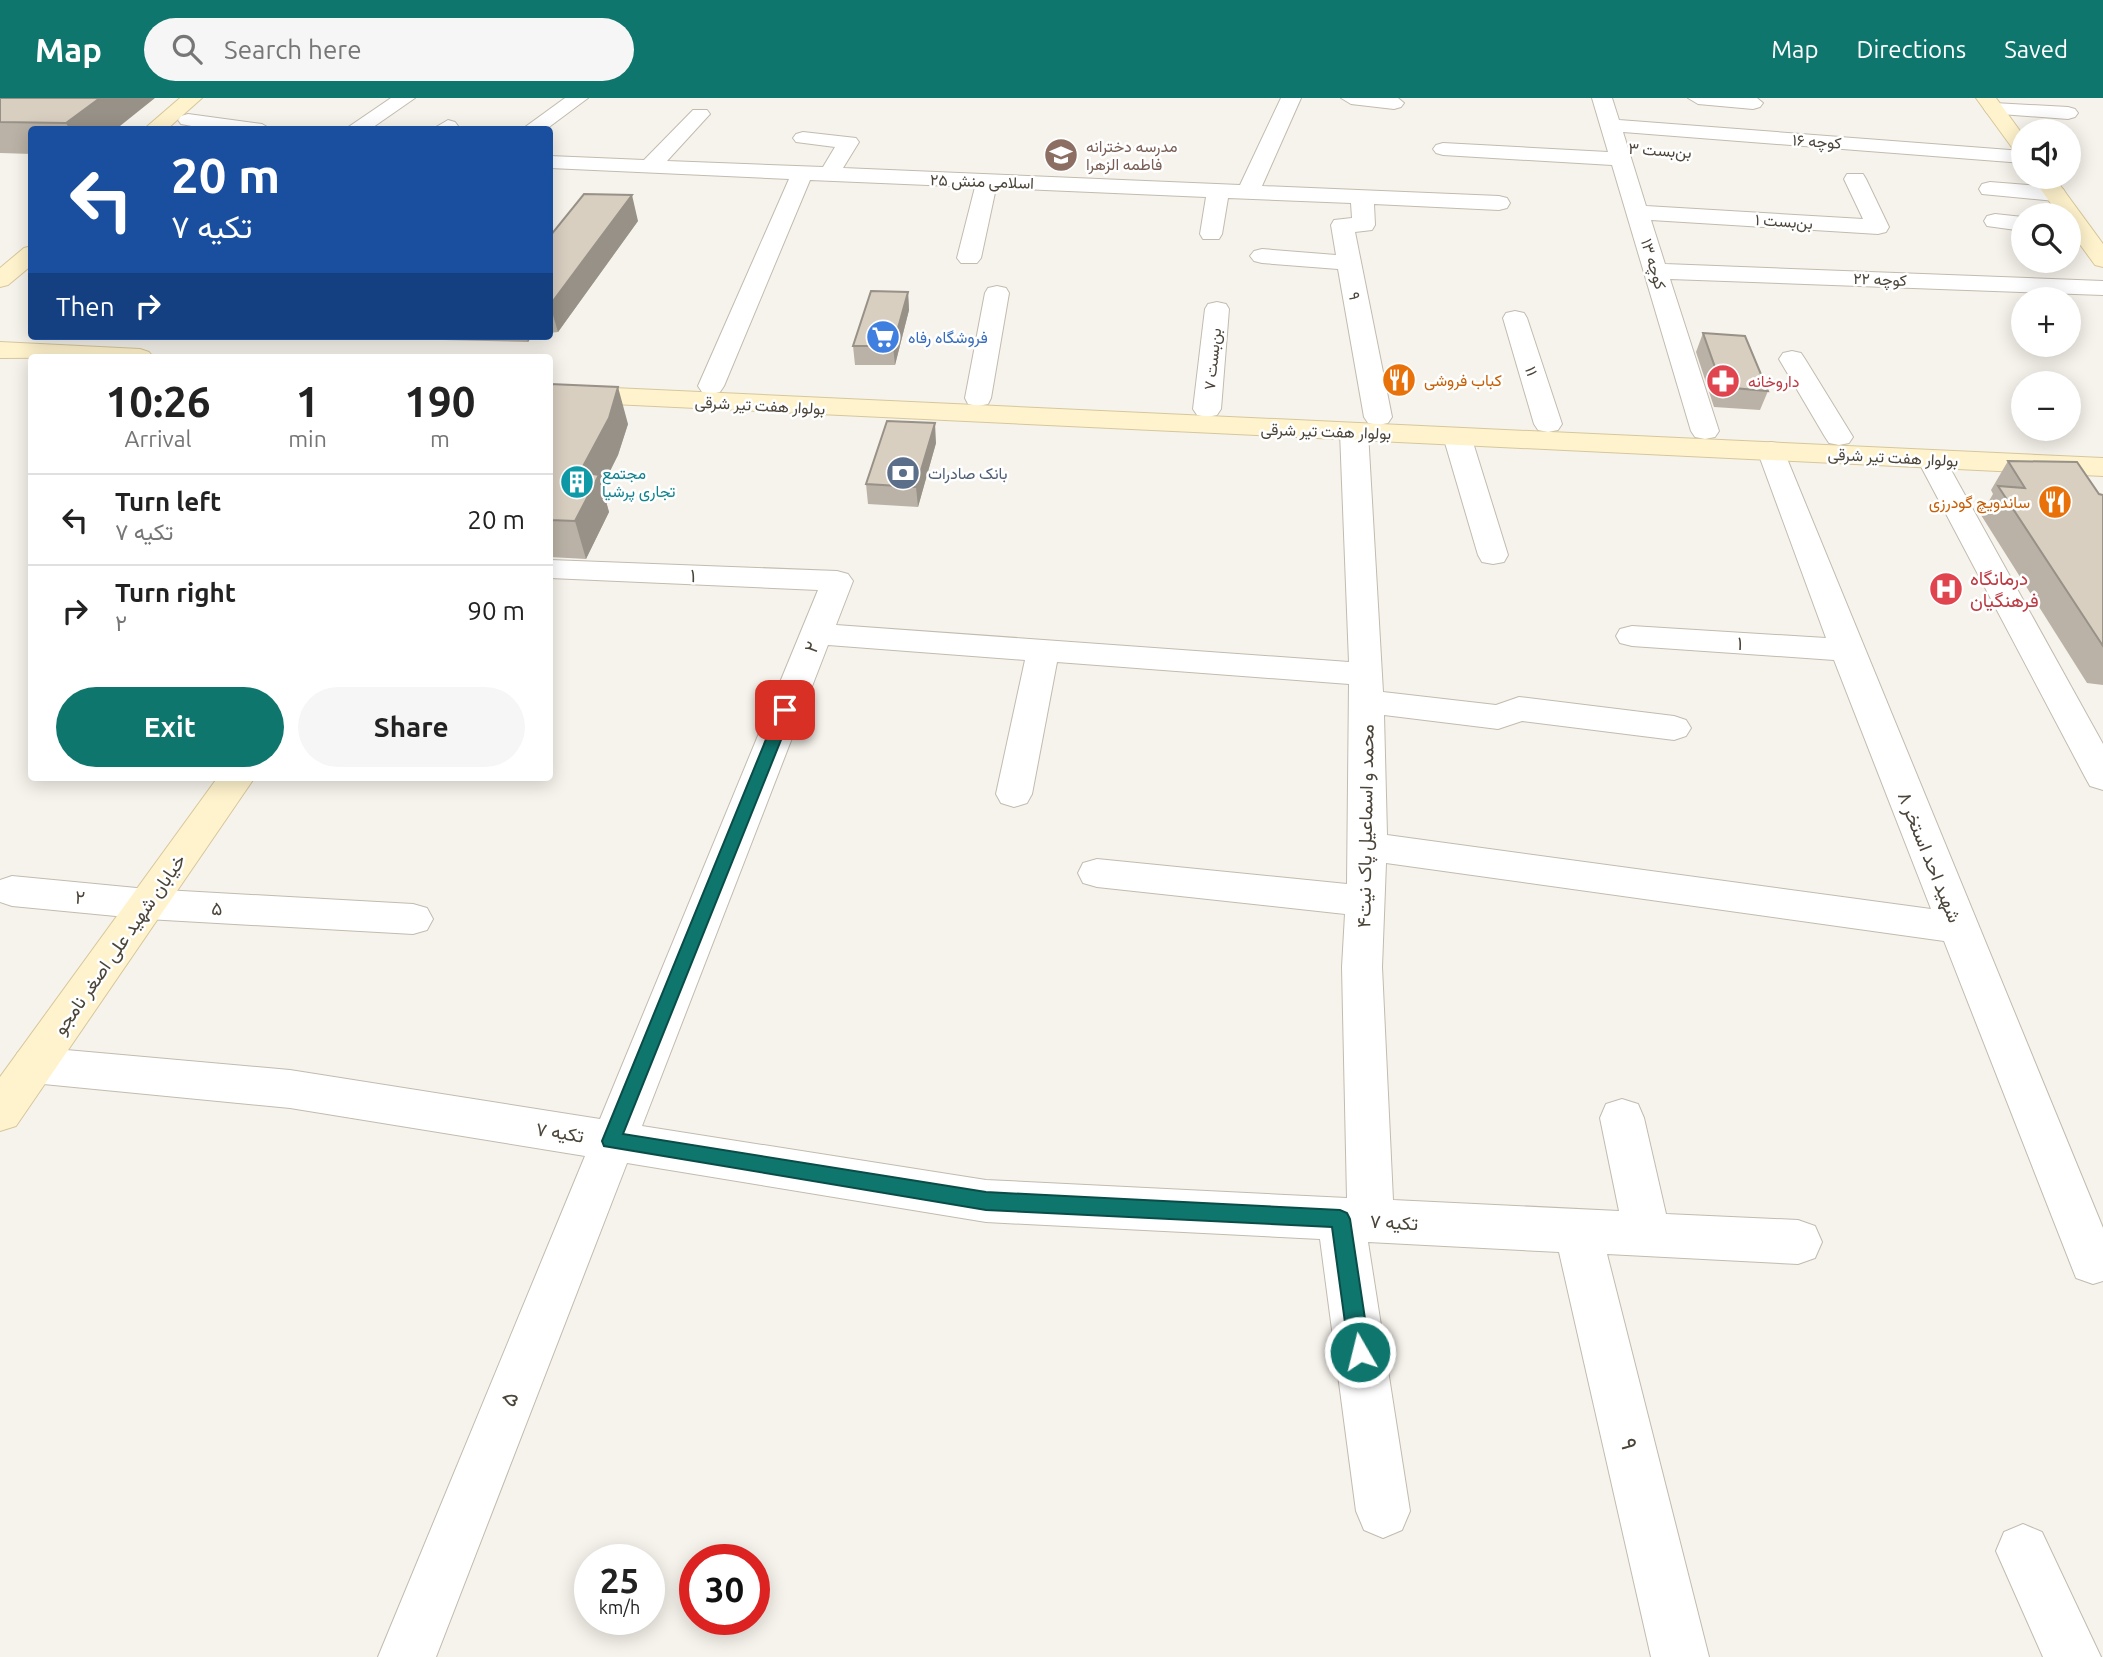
<!DOCTYPE html>
<html lang="en">
<head>
<meta charset="utf-8">
<style>
	:root { --surface:#fff; --page:#f6f6f6; --text:#222; --muted:#767676; --line:#e0e0e0; --accent:#0f766e }
	body { margin:0; font-family:Ubuntu,Vazirmatn,sans-serif; background:var(--page); color:var(--text); height:100vh; display:flex; flex-direction:column; font-size:26px; white-space:nowrap }
	* { box-sizing:border-box; margin:0 }
	p { font-size:23px; color:var(--muted) }
	.icon { flex:none; width:38px; height:38px; fill:none; stroke:currentColor; stroke-width:2; stroke-linecap:round; stroke-linejoin:round }
	.map { position:relative; flex:1; overflow:hidden }
	.drawer { position:absolute; left:28px; top:256px; width:525px; height:427px; display:flex; flex-direction:column; background:var(--surface); border-radius:7px; box-shadow:0 4px 18px #0003 }
	.drawer>* { flex:none }
	.guide { position:absolute; left:28px; top:28px; width:525px; height:214px; border-radius:7px; box-shadow:0 4px 18px #0003; background:#1a4fa0; color:#fff; overflow:hidden }
	.controls { position:absolute; left:2011px; top:21px; display:grid; gap:14px }
	.controls a { display:grid; place-items:center; width:70px; height:70px; border-radius:50%; background:var(--surface); box-shadow:0 4px 18px #0003; font-size:35px }
	.speed { position:absolute; left:574px; top:1446px; display:flex; gap:14px; font-size:35px; font-weight:700; text-align:center }
	.speed>* { display:grid; place-content:center; width:91px; height:91px; border-radius:50%; background:var(--surface); box-shadow:0 4px 18px #0003; line-height:1 }
	.speed small { font-size:18px; font-weight:400 }
	.speed .limit { border:10px solid #d22; background:#fff; color:#111 }
	.pin { position:absolute; display:grid; place-items:center; width:60px; height:60px; color:#fff; margin:-30px; border-radius:14px; box-shadow:0 4px 10px #0006 }
	.me { position:absolute; width:77px; margin:-38px; rotate:352deg; stroke-linejoin:round; filter:drop-shadow(0 0 5px #0008) }
	.turn { display:flex; align-items:center; gap:24px; height:147px; padding:0 28px; font-size:32px }
	.turn .icon { width:91px; height:91px; stroke-width:2.5 }
	.turn b { display:block; font-size:49px; line-height:60px }
	.then { display:flex; align-items:center; height:66px; padding:0 28px; background:#0003; gap:14px; font-size:26px }
	.eta { display:flex; justify-content:space-evenly; align-items:center; height:119px; text-align:center }
	.eta b { font-size:42px; font-weight:700; line-height:49px }
	.button { display:flex; gap:14px; margin-top:auto; padding:14px 28px }
	.button a { flex:1; height:80px; border-radius:42px; background:var(--accent); color:#fff; font-size:28px; font-weight:700; line-height:80px; text-align:center }
	.button a+a { background:var(--page); color:var(--text) }
	ul { padding:0; list-style:none }
	li { display:flex; align-items:center; gap:21px; height:91px; padding:0 28px; border-top:2px solid var(--line) }
	li div { flex:1 }
	li b { display:block; font-size:26px }
	li em { font-style:normal }
	header { display:flex; align-items:center; gap:42px; box-sizing:border-box; height:98px; padding:0 35px; background:var(--accent); color:#fff }
	header strong { font-size:33px }
	nav { display:flex; gap:38px; margin-inline-start:auto; font-size:24px }
	.search { width:490px; height:63px; background:var(--page); display:flex; align-items:center; gap:18px; box-sizing:border-box; padding:0 24px; border-radius:38px; color:var(--muted); font-size:26px }
	.map>svg:first-child { display:block }
	.lines { fill:none; stroke-linecap:round; stroke-linejoin:round }
	.street-casing { stroke:#c2bbae; stroke-width:2 }
	.secondary-casing { stroke:#d6c79b; stroke-width:2 }
	.street { fill:#fff; fill-rule:evenodd }
	.secondary { fill:#fff3cd; fill-rule:evenodd }
	.wall { fill:#bab2a6 }
	.shaded-wall { fill:#979187 }
	.building { fill:#d8cfc1; stroke:#979187; stroke-width:2 }
	.route { fill:#0f766e; stroke:#0a4d48; stroke-width:2 }
	.labels { text-anchor:middle; stroke-width:5; stroke-linejoin:round; paint-order:stroke }
	.far-street-label { font-size:16px; fill:#4b4439; stroke:#fff }
	.far-education-label { font-size:16px; fill:#785e54; stroke:#fff; text-anchor:start }
	.far-shop-label { font-size:16px; fill:#366cbe; stroke:#fff; text-anchor:start }
	.far-food-label { font-size:16px; fill:#c56008; stroke:#fff; text-anchor:start }
	.far-health-label { font-size:16px; fill:#be3a42; stroke:#fff; text-anchor:start }
	.far-culture-label { font-size:16px; fill:#0d838f; stroke:#fff; text-anchor:start }
	.far-service-label { font-size:16px; fill:#4e5e75; stroke:#fff; text-anchor:start }
	.street-label { font-size:19px; fill:#4b4439; stroke:#fff }
	.health-label { font-size:19px; fill:#be3a42; stroke:#fff; text-anchor:start }
	.near-street-label { font-size:23px; fill:#4b4439; stroke:#fff }
</style>
</head>
<body>
<header>
<strong>Map</strong>
<div class="search"><svg class="icon" aria-label="search" viewBox="0 0 24 24"><circle cx="10" cy="10" r="6"/><path d="M15 15l6 6"/></svg>Search here</div>
<nav><a>Map</a><a>Directions</a><a>Saved</a></nav>
</header>
<div class="map">
<svg width="2103" height="1559" viewBox="0 0 2103 1559">
	<rect width="100%" height="100%" fill="#f6f3ec"/>
	<g class="lines">
		<g class="street-casing">
			<path id="street" d="M391 0H415L369 32H344Z
				M565 0H588L545 32H521Z
				M1281 0H1301L1262 88 1499 98 1507 100 1510 105 1507 110 1499 112 1374 106 1375 127 1372 132 1355 134 1392 319 1388 325 1378 327 1368 325 1364 319 1338 171 1262 165 1254 163 1250 158 1254 153 1262 151 1336 157 1331 127 1334 122 1352 120 1351 105 1228 100 1222 136 1219 141H1203L1200 136 1206 99 996 90 981 160 977 165H961L957 160 975 89 810 82 724 288 720 294 711 296 702 294 698 288 789 81 550 70V58L644 62 693 12H707L710 16 667 63 823 69 835 49 796 44 793 40 796 36 803 34 856 40 859 44 843 70 1240 87Z
				M1341 0H1398L1404 5 1401 9 1394 11 1351 6Z
				M1592 0H1612L1619 22 2023 53V65L1623 34 1646 108 1863 121 1844 81 1847 76H1863L1866 81 1889 129 1886 134 1878 136 1651 122 1665 166 2103 183V197L1670 181 1719 333 1715 339 1705 341 1695 339 1691 333 1612 67 1443 57 1436 55 1433 51 1436 47 1443 45 1608 54Z
				M1688 0H1757L1763 5 1760 9 1753 11 1698 6Z
				M1994 5 2068 9 2075 11 2078 15 2075 19 2068 21 1987 15 1984 11 1987 7Z
				M188 16 262 26 272 32H213L181 26 178 22 181 18Z
				M448 22 455 24 458 28 456 32H431Z
				M1990 84 2055 89 2063 91 2066 96 2063 101 2055 103 1982 96 1979 91 1982 86Z
				M1995 116 2023 119V133L1987 128 1984 123 1987 118Z
				M997 188 1006 190 1009 195 991 300 988 306 978 308 968 306 965 300 985 195 988 190Z
				M1217 204 1226 206 1229 211 1221 311 1217 317 1207 319 1197 317 1193 311 1205 211 1208 206Z
				M1515 213 1524 215 1527 220 1562 326 1558 332 1548 334 1538 332 1534 326 1503 220 1506 215Z
				M1792 253 1801 255 1805 261 1853 339 1849 345 1839 347 1829 345 1825 339 1779 261 1783 255Z
				M1354 326 1364 328 1368 334 1383 594 1496 607 1519 599 1674 618 1686 622 1691 630 1686 638 1674 642 1522 623 1498 631 1384 617 1387 737 1931 811 1834 562 1632 548 1620 545 1616 538 1620 531 1632 528 1826 540 1757 352 1761 346 1771 344 1781 346 2103 1130V1183L2093 1186 2076 1180 1944 843 1386 765 1382 869 1393 1102 1619 1113 1600 1020 1606 1006 1622 1001 1638 1006 1644 1020 1666 1116 1798 1122 1815 1128 1822 1144 1815 1160 1798 1166 1607 1156 1709 1559H1651L1559 1154 1368 1144 1410 1413 1402 1432 1383 1440 1364 1432 1356 1413 1320 1141 986 1124 627 1065 436 1559H378L585 1058 290 1010 33 985 18 980 11 967 18 954 33 949 290 972 600 1021 818 492 550 480V462L837 473 848 476 853 483 836 527 1349 564 1340 334 1344 328ZM828 547 1025 562 996 696 1001 705 1014 709 1027 705 1032 696 1057 564 1349 586 1347 786 1097 761 1083 765 1078 775 1083 785 1097 789 1345 816 1342 869 1347 1100 986 1082 642 1028Z
				M1457 330 1467 332 1471 338 1508 457 1504 464 1493 466 1482 464 1478 457 1443 338 1447 332Z
				M1931 352 1941 355 1945 361 2103 646V692L2090 688 2085 679 1917 361 1921 355Z
				M12 778 147 791 413 806 427 810 433 821 427 832 413 836 147 821 12 808 0 804V782Z
				M2023 1426 2042 1434 2101 1559H2043L1996 1453 2004 1434Z"/>
		</g>
		<g class="secondary-casing">
			<path id="secondary" d="M180 0H202L166 32H143Z
				M1976 0H1996L2023 37V57L2016 55Z
				M2032 79H2054L2103 146V169L2095 167 2068 130V117H2059Z
				M32 148V167L8 187 0 189V170L24 150Z
				M0 244 140 251 149 254 153 259 0 260Z
				M550 287 2103 360V378L550 303Z
				M218 679H255L16 1028 0 1033V979Z"/>
		</g>
		<use href="#street" class="street"/>
		<use href="#secondary" class="secondary"/>
	</g>
	<path class="wall" d="M0 0 115 32H32V56L0 55Z
		M638 123 558 234 550 235V138Z
		M908 194 909 212 895 267H855L853 248Z
		M1703 235 1768 293 1760 312 1714 309 1696 254Z
		M397 238H532L528 244 398 241Z
		M550 286 628 326 618 357 602 389 609 414 586 461 550 459V460Z
		M936 345 918 409 868 406 866 386Z
		M2008 363 2099 396 2103 397V587L2087 585 1981 417 1993 396 1991 392Z"/>
	<path class="shaded-wall" d="M100 0H155L115 32H70L66 25Z
		M632 97 638 123 558 234 550 207Z
		M908 194 909 212 895 267 893 248Z
		M526 238H532L528 244Z
		M618 289 628 326 618 357 602 389 609 414 586 461 575 423 580 374Z
		M935 325 936 345 918 409 916 389Z"/>
	<path class="building" d="M0 0H100L66 25 0 24Z
		M584 96 632 97 550 207V138Z
		M871 193 908 194 893 248H853Z
		M1703 235 1745 238 1768 293 1722 289Z
		M550 286 618 289 609 320 580 374 599 377 575 423 550 422Z
		M887 323 935 325 916 389 866 386Z
		M2008 363 2077 364 2099 396 2103 397V548L1998 388 2025 390Z"/>
	<path class="route" d="M785 607 793 612 623 1036 986 1094 1340 1112 1347 1115 1350 1121 1370 1254 1367 1261 1360 1264 1352 1261 1349 1254 1332 1129 986 1112 604 1048 602 1043 778 612Z"/>
	<defs>
		<g id="school-disc" transform="scale(1.75)"><circle r="9.5" fill="#8d6e63" stroke="#fff"/><path d="M0-5L7-2L0 1L-7-2ZM-4 1L0 2.5L4 1V4Q0 6-4 4Z" fill="#fff"/></g>
		<g id="supermarket-disc" transform="scale(1.75)"><circle r="9.5" fill="#3f7fe0" stroke="#fff"/><path d="M-6-5.5h2.5l.6 2H6L4.5 2H-2.5L-4.4-4H-6ZM-1.5 3.2a1.3 1.3 0 1 0 .1 0ZM3 3.2a1.3 1.3 0 1 0 .1 0Z" fill="#fff"/></g>
		<g id="restaurant-disc" transform="scale(1.75)"><circle r="9.5" fill="#e8710a" stroke="#fff"/><path d="M-5-6h1v4h1v-4h1v4h1v-4h1v5L-1.5 .5V6h-2V.5L-5-1ZM5-6V6H3V1.5H1.5Q1.5-4 5-6Z" fill="#fff"/></g>
		<g id="pharmacy-disc" transform="scale(1.75)"><circle r="9.5" fill="#e0444e" stroke="#fff"/><path d="M-2-6h4v4h4v4h-4v4h-4v-4h-4v-4h4Z" fill="#fff"/></g>
		<g id="bank-disc" transform="scale(1.75)"><circle r="9.5" fill="#5c6f8a" stroke="#fff"/><path d="M-6-4H6V4H-6ZM0-2.3a2.3 2.3 0 1 0 0 4.6a2.3 2.3 0 1 0 0-4.6Z" fill="#fff"/></g>
		<g id="building-disc" transform="scale(1.75)"><circle r="9.5" fill="#0f9aa8" stroke="#fff"/><path d="M-4-6H4V6H1V3H-1V6H-4ZM-2.5-4.3h1.7v1.8h-1.7ZM.8-4.3h1.7v1.8H.8ZM-2.5-1h1.7V.8h-1.7ZM.8-1h1.7V.8H.8Z" fill="#fff"/></g>
		<g id="hospital-disc" transform="scale(1.75)"><circle r="9.5" fill="#e0444e" stroke="#fff"/><path d="M-5-5h3v3.5h4V-5h3V5h-3V1.5h-4V5h-3Z" fill="#fff"/></g>
	</defs>
	<g fill-rule="evenodd">
		<use href="#school-disc" x="1061" y="57"/>
		<use href="#supermarket-disc" x="883" y="239"/>
		<use href="#restaurant-disc" x="1399" y="282"/>
		<use href="#pharmacy-disc" x="1723" y="283"/>
		<use href="#bank-disc" x="903" y="375"/>
		<use href="#building-disc" x="577" y="384"/>
		<use href="#restaurant-disc" x="2055" y="404"/>
		<use href="#hospital-disc" x="1946" y="491"/>
	</g>
	<g class="labels">
		<g class="far-street-label">
			<text transform="translate(1817 43) rotate(4)" y="6">کوچه ۱۶</text>
			<text transform="translate(1660 52) rotate(4)" y="6">بن‌بست ۳</text>
			<text transform="translate(982 83) rotate(2)" y="6">اسلامی منش ۲۵</text>
			<text transform="translate(1784 123) rotate(4)" y="6">بن‌بست ۱</text>
			<text transform="translate(1654 166) rotate(73)" y="6">کوچه ۱۳</text>
			<text transform="translate(1880 181) rotate(2)" y="6">کوچه ۲۲</text>
			<text transform="translate(1355 198) rotate(79)" y="6">۹</text>
			<text transform="translate(1212 261) rotate(-84)" y="6">بن‌بست ۷</text>
			<text transform="translate(1532 273) rotate(72)" y="6">۱۱</text>
			<text transform="translate(760 307) rotate(3)" y="6">بولوار هفت تیر شرقی</text>
			<text transform="translate(1326 333) rotate(2)" y="6">بولوار هفت تیر شرقی</text>
			<text transform="translate(1893 359) rotate(3)" y="6">بولوار هفت تیر شرقی</text>
		</g>
		<g class="far-education-label">
			<text x="1086" y="54">مدرسه دخترانه<tspan x="1086" dy="18">فاطمه الزهرا</tspan></text>
		</g>
		<g class="far-shop-label">
			<text x="908" y="245">فروشگاه رفاه</text>
		</g>
		<g class="far-food-label">
			<text x="1424" y="288">کباب فروشی</text>
			<text x="2030" y="410" text-anchor="end">ساندویچ گودرزی</text>
		</g>
		<g class="far-health-label">
			<text x="1748" y="289">داروخانه</text>
		</g>
		<g class="far-culture-label">
			<text x="602" y="381">مجتمع<tspan x="602" dy="18">تجاری پرشیا</tspan></text>
		</g>
		<g class="far-service-label">
			<text x="928" y="381">بانک صادرات</text>
		</g>
		<g class="street-label">
			<text transform="translate(693 477) rotate(2)" y="7">۱</text>
			<text transform="translate(1740 545) rotate(4)" y="7">۱</text>
			<text transform="translate(811 549) rotate(-68)" y="7">۲</text>
			<text transform="translate(1365 728) rotate(-89)" y="7">محمد و اسماعیل پاک نیت۴</text>
			<text transform="translate(1930 759) rotate(68)" y="7">شهید احد استخر ۸</text>
			<text transform="translate(80 799) rotate(5)" y="7">۲</text>
			<text transform="translate(217 810) rotate(3)" y="7">۵</text>
			<text transform="translate(119 846) rotate(-55)" y="7">خیابان شهید علی اصغر نامجو</text>
			<text transform="translate(560 1034) rotate(9)" y="7">تکیه ۷</text>
			<text transform="translate(1394 1124) rotate(3)" y="7">تکیه ۷</text>
		</g>
		<g class="health-label">
			<text x="1970" y="487">درمانگاه<tspan x="1970" dy="22">فرهنگیان</tspan></text>
		</g>
		<g class="near-street-label">
			<text transform="translate(509 1301) rotate(-68)" y="8">۵</text>
			<text transform="translate(1629 1346) rotate(76)" y="8">۹</text>
		</g>
	</g>
</svg>
<div class="controls">
<a><svg class="icon" aria-label="sound" viewBox="0 0 24 24"><path d="M4 9h4l5-4v14l-5-4H4zM17 9q2 3 0 6"/></svg></a>
<a><svg class="icon" aria-label="search" viewBox="0 0 24 24"><circle cx="10" cy="10" r="6"/><path d="M15 15l6 6"/></svg></a>
<a>+</a>
<a>−</a>
</div>
<div class="speed"><div>25<small>km/h</small></div><div class="limit">30</div></div>
<div class="pin" style="left:785px;top:612px;background:#d93025"><svg class="icon" aria-label="arrive" viewBox="0 0 24 24"><path d="M6 21V4h12l-3 4 3 4H6"/></svg></div>
<svg class="me" style="left:1360px;top:1254px" viewBox="-20 -20 40 40"><circle r="17" fill="#0f766e" stroke="#fff" stroke-width="3"/><path d="M0-11L8 9 0 5-8 9z" fill="#fff"/></svg>
<div class="guide">
<div class="turn"><svg class="icon" aria-label="left" viewBox="0 0 24 24"><path d="M17 20v-9H6M10 6l-5 5 5 5"/></svg><div><b>20 m</b>تکیه ۷</div></div>
<div class="then">Then<svg class="icon" aria-label="right" viewBox="0 0 24 24"><path d="M7 20v-9h11M14 6l5 5-5 5"/></svg></div>
</div>
<section class="drawer">
<div class="eta">
<div><b>10:26</b><p>Arrival</p></div>
<div><b>1</b><p>min</p></div>
<div><b>190</b><p>m</p></div>
</div>
<ul>
<li><svg class="icon" aria-label="left" viewBox="0 0 24 24"><path d="M17 20v-9H6M10 6l-5 5 5 5"/></svg><div><b>Turn left</b><p>تکیه ۷</p></div><em>20 m</em></li>
<li><svg class="icon" aria-label="right" viewBox="0 0 24 24"><path d="M7 20v-9h11M14 6l5 5-5 5"/></svg><div><b>Turn right</b><p>۲</p></div><em>90 m</em></li>
</ul>
<div class="button"><a>Exit</a><a>Share</a></div>
</section>
</div>
</body>
</html>
